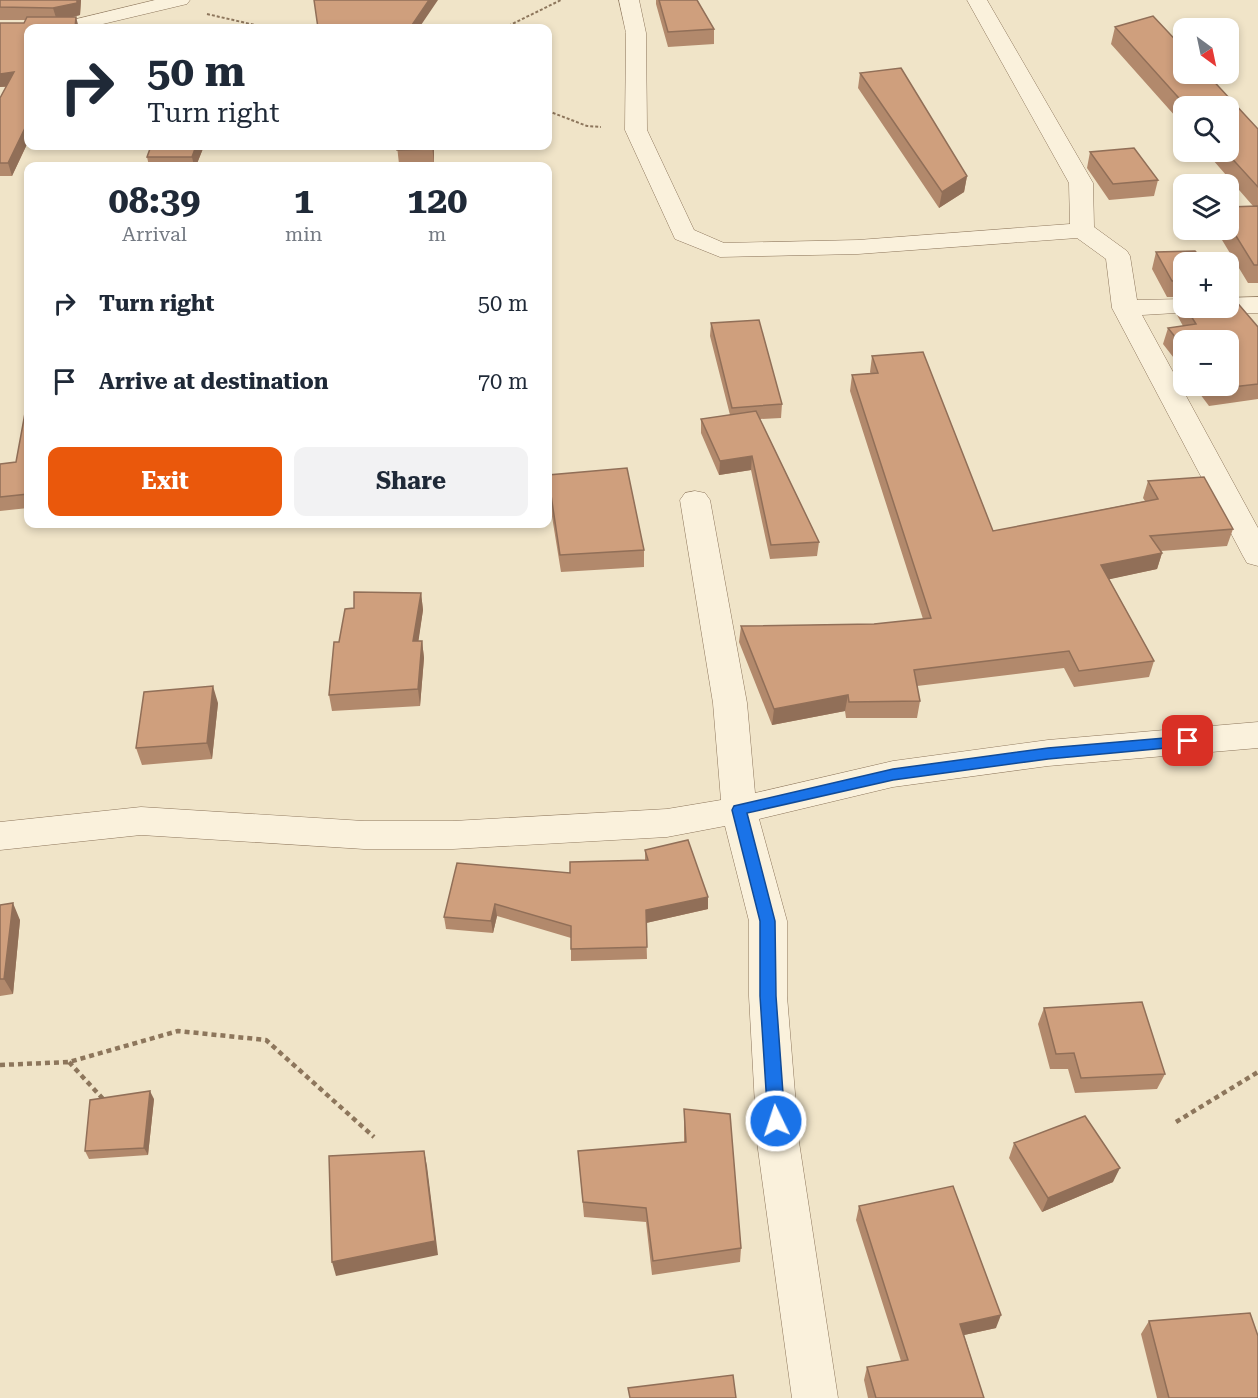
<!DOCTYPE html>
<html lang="en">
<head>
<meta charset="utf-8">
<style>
	:root { --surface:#fff; --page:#f2f2f3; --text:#1f2937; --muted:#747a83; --accent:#ea580c }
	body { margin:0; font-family:"Roboto Serif",serif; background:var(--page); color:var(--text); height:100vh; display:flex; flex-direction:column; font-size:22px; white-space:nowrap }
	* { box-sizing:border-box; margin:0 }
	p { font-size:20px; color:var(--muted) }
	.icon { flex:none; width:33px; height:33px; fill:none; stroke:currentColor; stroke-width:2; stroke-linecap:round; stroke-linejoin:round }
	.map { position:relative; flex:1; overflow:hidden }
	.side { position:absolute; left:24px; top:162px; width:528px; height:366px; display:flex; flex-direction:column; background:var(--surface); border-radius:12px; box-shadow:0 3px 9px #0003 }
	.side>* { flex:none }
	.guide { position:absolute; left:24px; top:24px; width:528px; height:126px; border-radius:12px; box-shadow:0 3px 9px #0003; background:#fff; color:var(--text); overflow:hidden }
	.needle { width:39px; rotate:147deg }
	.buttons { position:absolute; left:1173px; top:18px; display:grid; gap:12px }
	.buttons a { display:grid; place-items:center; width:66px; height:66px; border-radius:12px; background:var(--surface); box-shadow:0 3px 9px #0003; font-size:30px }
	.pin { position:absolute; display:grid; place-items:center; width:51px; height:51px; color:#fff; margin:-26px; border-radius:12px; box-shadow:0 3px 9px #0006 }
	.me { position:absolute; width:66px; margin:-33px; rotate:356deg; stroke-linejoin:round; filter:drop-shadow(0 0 4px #0008) }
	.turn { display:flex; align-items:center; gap:21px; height:126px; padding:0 24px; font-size:27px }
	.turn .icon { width:78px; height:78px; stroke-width:2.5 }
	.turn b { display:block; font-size:42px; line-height:51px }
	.eta { display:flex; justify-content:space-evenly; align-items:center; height:102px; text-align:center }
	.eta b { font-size:36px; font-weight:700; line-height:42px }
	.action { display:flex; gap:12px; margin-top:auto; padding:12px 24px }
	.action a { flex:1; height:69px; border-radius:12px; background:var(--accent); color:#fff; font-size:24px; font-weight:700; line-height:69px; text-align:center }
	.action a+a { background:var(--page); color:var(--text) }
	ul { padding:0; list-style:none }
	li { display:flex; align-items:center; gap:18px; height:78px; padding:0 24px }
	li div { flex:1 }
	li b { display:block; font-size:22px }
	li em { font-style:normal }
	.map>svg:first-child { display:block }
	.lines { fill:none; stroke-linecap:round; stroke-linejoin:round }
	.minor-casing { stroke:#8d765c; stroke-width:1 }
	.path-far1 { stroke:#8d765c; stroke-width:2; stroke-dasharray:3 2; stroke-linecap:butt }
	.path { stroke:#8d765c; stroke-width:4.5; stroke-dasharray:5 4; stroke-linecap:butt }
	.minor { fill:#faf1dc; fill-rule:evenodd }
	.wall { fill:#b2896c }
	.shaded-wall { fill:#916f58 }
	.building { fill:#cf9f7d; stroke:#916f58; stroke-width:1.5 }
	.route { fill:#1a73e8; stroke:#114b97; stroke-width:1.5 }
</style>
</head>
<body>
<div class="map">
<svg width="1258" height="1398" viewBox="0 0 1258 1398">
	<rect width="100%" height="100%" fill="#f0e4c8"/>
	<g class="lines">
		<g class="minor-casing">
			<path id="minor" d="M155 0H190L187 4 86 28H53L56 24Z
				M619 0H639L646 33 647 130 694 230 724 243 858 240 1070 224 1069 183 967 0H987L1093 183 1094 227 1127 251 1130 256 1137 300 1184 299V308H1196L1193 312 1142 315 1258 528V566L1247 563 1243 556 1112 308 1106 259 1077 238 858 254 720 257 675 239 625 130 626 33Z
				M1258 297V313L1228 314 1219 311 1216 308H1228V298Z
				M695 491 705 493 710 500 747 703 755 793 893 761 1048 740 1258 722V748L1048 766 893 787 759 819 787 921V996L799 1142 838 1398H792L757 1142 749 996V921L725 826 667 837 453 849H364L141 835 0 850V822L141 807 364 821H453L667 809 721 800 713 703 680 500 685 493Z"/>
		</g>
		<path class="path-far1" d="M207 14 268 28
			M504 28 561 0
			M548 111 587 126 601 127"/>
		<path class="path" d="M69 1062 104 1100
			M0 1065 69 1062 178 1031 266 1040 374 1137
			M1176 1122 1258 1072"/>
		<use href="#minor" class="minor"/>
	</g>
	<path class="wall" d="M0 0H81L80 15 28 28V142L12 176H0V99L6 87H0V23H24L26 20H0Z
		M656 0H697L714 29V44L668 47 656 4Z
		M1153 16 1184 49V74H1207L1258 129V283H1248L1216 230H1228V207L1253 206 1206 152H1228V106H1184V126L1111 44 1115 27Z
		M860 73 967 176 964 192 939 208 858 88Z
		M151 146H204L196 166H149L147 157Z
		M397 146H434V163L399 164Z
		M1090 152 1158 180 1154 196 1109 200 1087 168Z
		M1156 252 1184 262V297H1167L1152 269Z
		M1182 299H1184V308H1228L1258 327V399L1209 406 1194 386H1228L1184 340V371L1163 344 1168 328 1183 326 1177 315Z
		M711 323 782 404 781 418 760 419 819 542 817 556 770 559 751 470 719 475 701 433V419L730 415 710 336Z
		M872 356 993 531 1145 501 1143 498 1148 481 1233 529 1227 546 1161 551 1162 553 1157 569 1109 579 1154 661 1149 677 1074 687 1064 668 917 686 920 701 917 718H846L845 711 772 725 739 642 741 626 874 624 923 619 850 391 852 375 871 374 870 372Z
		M28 397V508L0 511V464L16 462Z
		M548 475 644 550V567L561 572 548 492Z
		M421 593 423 610 418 641H422L424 658 420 706 332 711 329 695 354 608Z
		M218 703 212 759 142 765 136 748Z
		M645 850 708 897V909L646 923 647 959 571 961V938L497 916 493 933 446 929 444 917 570 873 645 860Z
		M0 905 20 920 13 994 0 996Z
		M1044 1008 1165 1074 1157 1089 1075 1093 1068 1069H1050L1038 1024Z
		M154 1099 148 1155 89 1159 85 1151Z
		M684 1109 741 1248 740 1262 652 1275 646 1222 584 1217 578 1151 684 1142Z
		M1014 1143 1113 1182 1042 1212 1009 1158Z
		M859 1206 996 1328 964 1335 984 1398H868L864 1380 867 1367 901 1361 856 1220Z
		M1149 1321 1258 1398H1157L1141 1334Z"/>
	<path class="shaded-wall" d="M77 0H81L80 15 57 21 53 8Z
		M429 0H438L419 28H410Z
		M76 17 79 28H75Z
		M14 72 17 85 0 87V74Z
		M26 126 28 137V142L12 176 8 163Z
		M196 146H204L196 166H194L192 157Z
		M432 146H434V163Z
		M967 176 964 192 939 208 942 192Z
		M752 456 751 470 719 475 720 461Z
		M1162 553 1157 569 1097 582 1101 565Z
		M421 593 423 610 416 658 413 641Z
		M422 641 424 658 420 706 418 689Z
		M213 686 218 703 212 759 207 743Z
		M848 695 845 711 772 725 774 709Z
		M708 897V909L646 923V910Z
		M13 903 20 920 13 994 4 979Z
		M495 904 497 916 493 933 491 921Z
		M150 1091 154 1099 148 1155 144 1148Z
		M424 1151 427 1166 438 1255 336 1276 332 1262Z
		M1120 1168 1113 1182 1042 1212 1048 1198Z
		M1001 1315 996 1328 955 1337 960 1324Z"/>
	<path class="building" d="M0 0H77V3L53 8 0 7Z
		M314 0H429L410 28H318Z
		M659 0H697L714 29 668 32Z
		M1153 16 1184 49V74H1207L1258 129V187L1226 152H1228V106H1186L1115 27Z
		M27 17H76L75 28H28V126H26L8 163H0V98L14 72 0 74V23H24Z
		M901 68 967 176 942 192 860 73Z
		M151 146H196L192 157H147Z
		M397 146H432V149L397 150Z
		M1134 148 1158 180 1113 184 1090 152Z
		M1258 206V265H1254L1228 223V207Z
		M1195 251 1205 262H1184V281H1172L1156 252Z
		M1228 297 1235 300 1258 327V384L1215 389 1212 386H1228V340H1184V348L1168 328 1196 324 1186 308H1228Z
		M759 320 782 404 732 408 711 323Z
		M923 352 993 531 1158 499 1148 481 1204 477 1233 529 1150 536 1162 553 1101 565 1154 661 1079 671 1069 651 914 670 920 701 849 702 848 695 774 709 741 626 874 624 931 618 852 375 878 373 872 356Z
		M28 397V494L0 497V464L16 462Z
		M756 411 819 542 771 545 752 456 720 461 701 419Z
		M627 468 644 550 560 555 548 475Z
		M354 592 421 593 413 641H422L418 689 329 695 334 642H339L345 609 354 608Z
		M213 686 207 743 136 748 144 692Z
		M688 840 708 897 646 910 647 947 571 949V926L495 904 491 921 444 917 457 863 570 873V862L648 860 645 850Z
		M13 903 4 979H0V905Z
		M1142 1002 1165 1074 1081 1078 1074 1053 1056 1054 1044 1008Z
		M150 1091 144 1148 85 1151 90 1100Z
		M684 1109 730 1114 741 1248 653 1261 646 1208 583 1202 578 1151 686 1142Z
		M1085 1116 1120 1168 1048 1198 1014 1143Z
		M424 1151 435 1241 332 1262 329 1156Z
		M953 1186 1001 1315 960 1324 984 1398H876L867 1367 908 1360 859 1206Z
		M1250 1313 1258 1336V1398H1169L1149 1321Z
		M733 1375 736 1398H630L628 1388Z"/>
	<path class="route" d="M1188 736 1195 741 1188 746 1048 759 893 780 747 813 775 921 776 996 785 1121 782 1126 776 1129 770 1126 768 1121 760 996V921L732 810 734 806 893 769 1048 748Z"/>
</svg>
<div class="buttons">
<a><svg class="needle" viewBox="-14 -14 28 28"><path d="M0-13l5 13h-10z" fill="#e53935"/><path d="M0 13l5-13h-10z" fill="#747a83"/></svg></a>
<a><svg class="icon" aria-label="search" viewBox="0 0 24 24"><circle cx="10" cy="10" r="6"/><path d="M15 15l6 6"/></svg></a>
<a><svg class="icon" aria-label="layers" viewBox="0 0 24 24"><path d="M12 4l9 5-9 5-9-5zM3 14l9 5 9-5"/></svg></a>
<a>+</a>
<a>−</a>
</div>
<div class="pin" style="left:1188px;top:741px;background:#d93025"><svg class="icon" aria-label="arrive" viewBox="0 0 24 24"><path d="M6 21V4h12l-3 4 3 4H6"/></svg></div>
<svg class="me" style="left:776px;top:1121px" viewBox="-20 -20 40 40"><circle r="17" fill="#1a73e8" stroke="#fff" stroke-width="3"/><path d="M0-11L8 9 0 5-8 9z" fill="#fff"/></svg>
<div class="guide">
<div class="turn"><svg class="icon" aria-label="right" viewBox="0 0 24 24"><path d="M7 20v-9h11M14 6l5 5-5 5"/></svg><div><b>50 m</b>Turn right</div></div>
</div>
<section class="side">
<div class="eta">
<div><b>08:39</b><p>Arrival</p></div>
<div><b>1</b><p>min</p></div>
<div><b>120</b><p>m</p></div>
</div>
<ul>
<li><svg class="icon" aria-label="right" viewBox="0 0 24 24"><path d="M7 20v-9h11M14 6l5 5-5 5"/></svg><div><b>Turn right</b></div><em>50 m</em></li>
<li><svg class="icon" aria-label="arrive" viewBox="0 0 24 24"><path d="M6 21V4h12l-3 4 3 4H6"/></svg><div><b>Arrive at destination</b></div><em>70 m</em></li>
</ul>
<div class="action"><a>Exit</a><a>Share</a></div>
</section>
</div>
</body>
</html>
